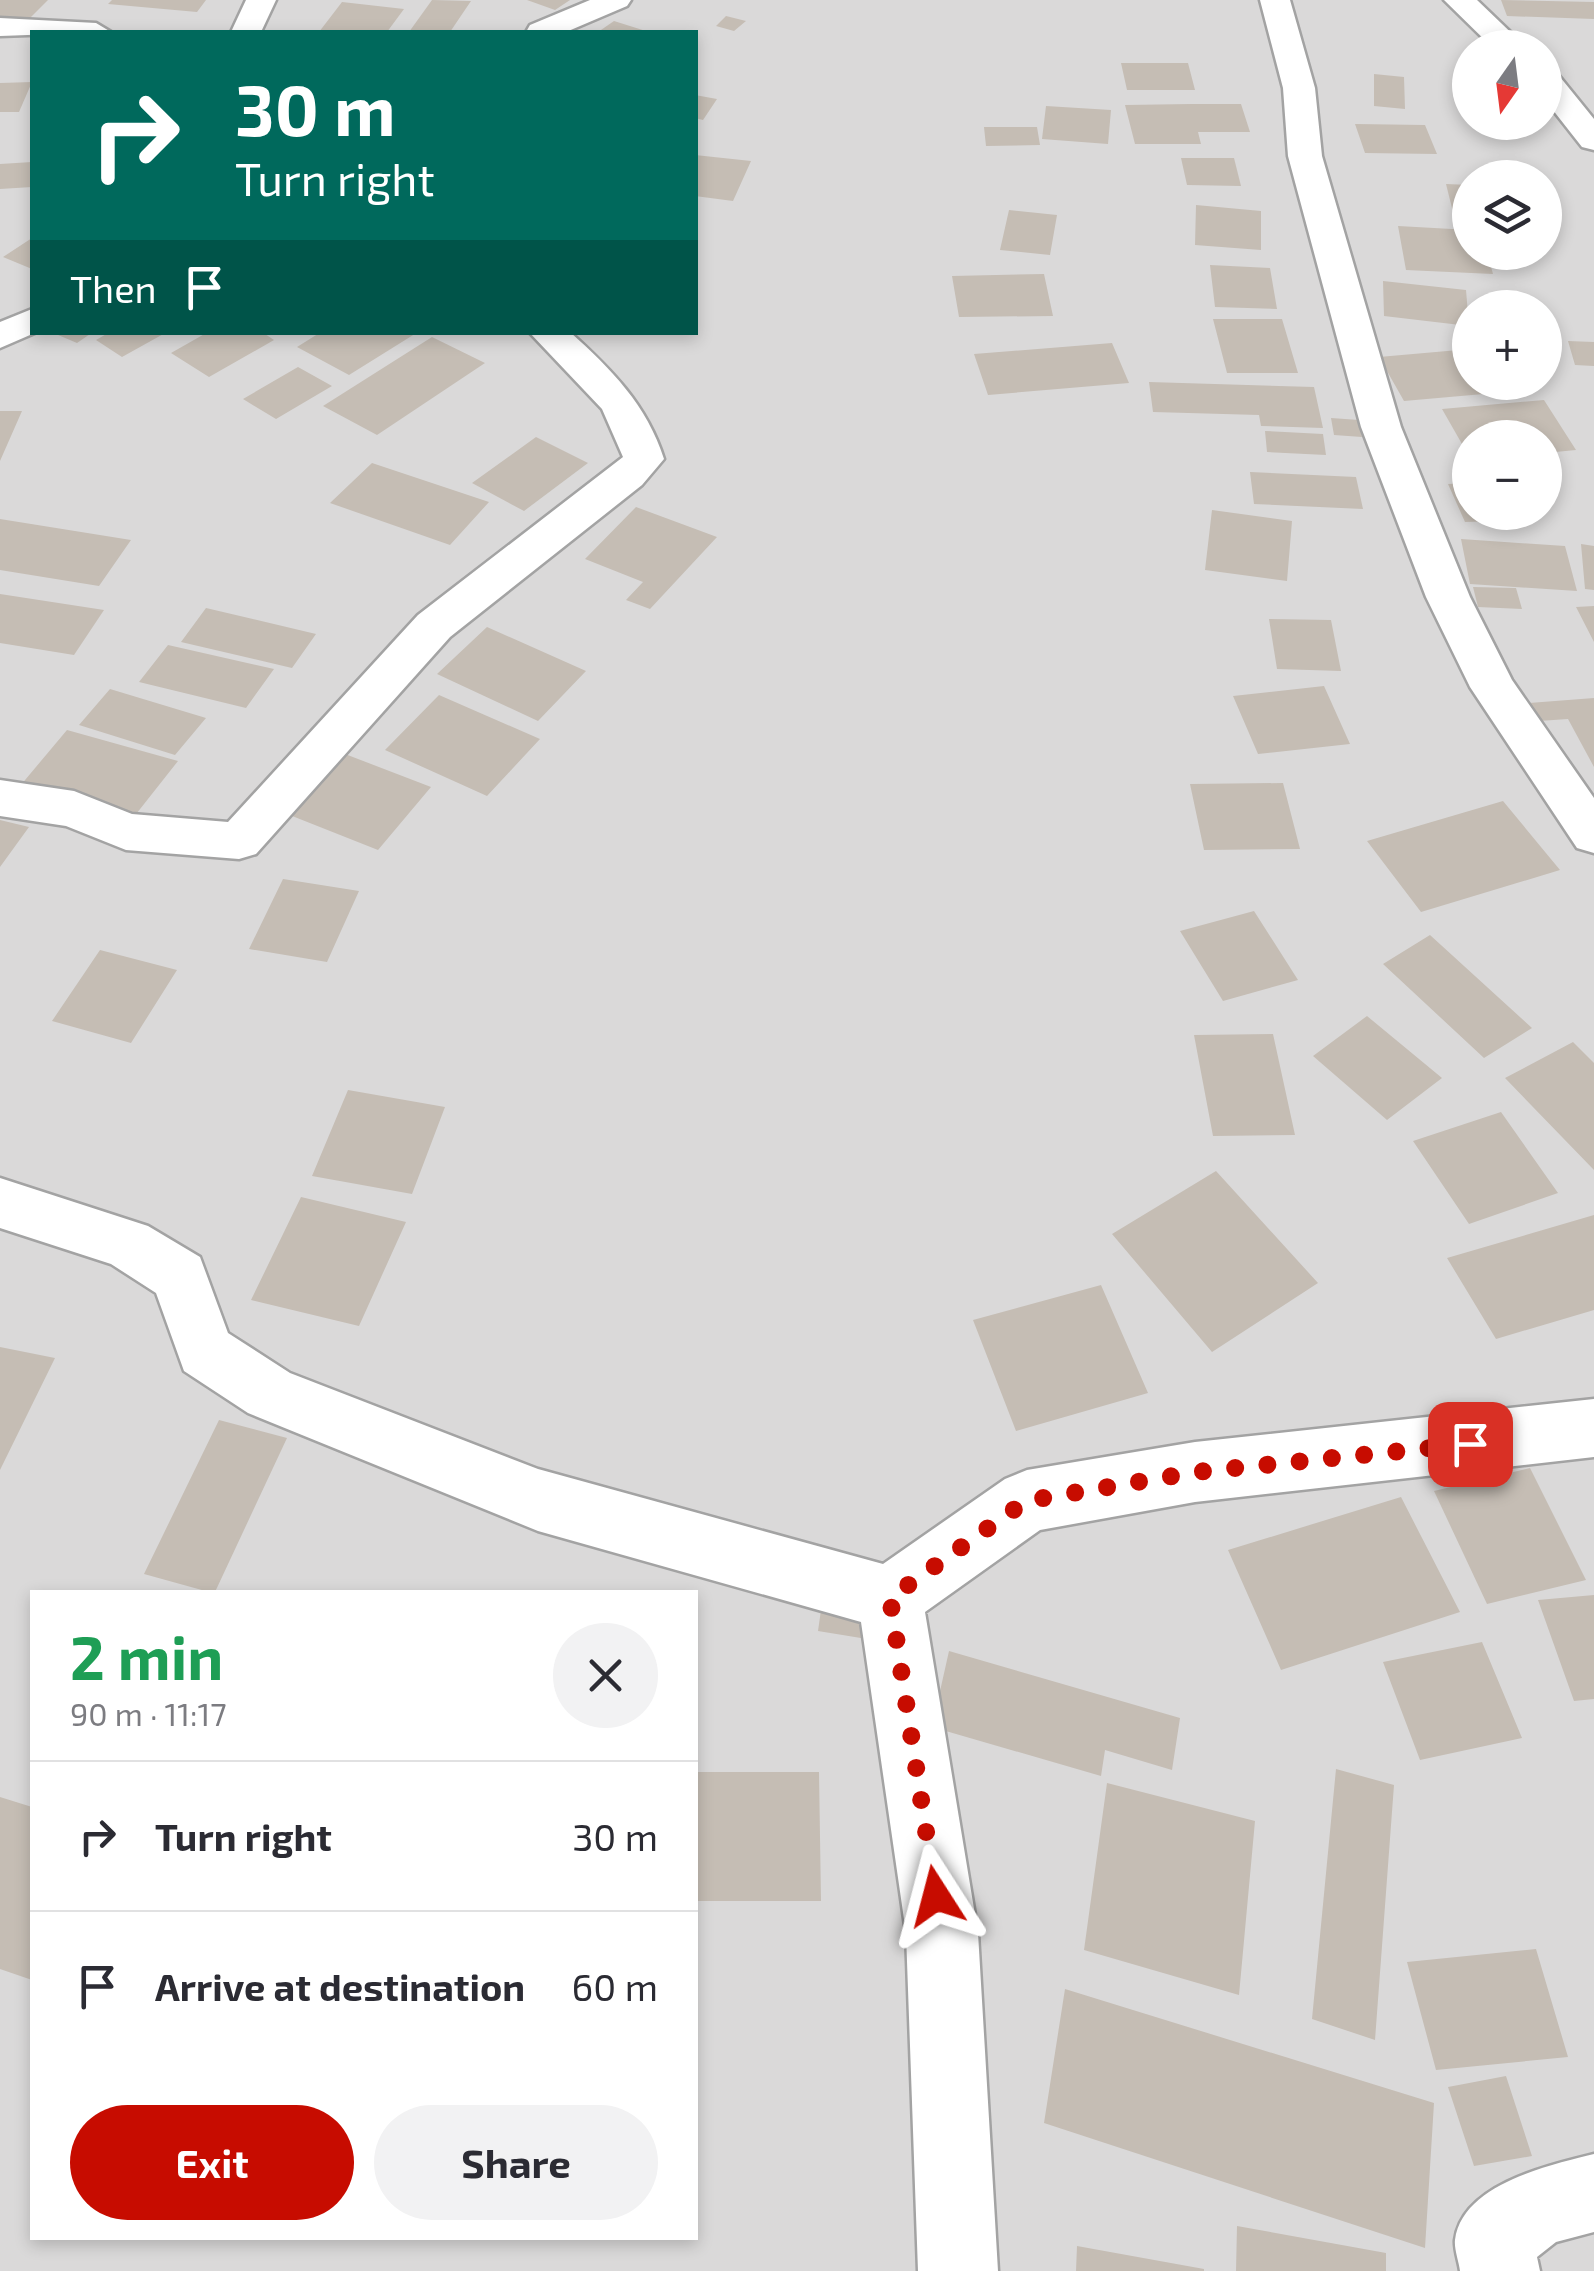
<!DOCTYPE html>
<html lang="en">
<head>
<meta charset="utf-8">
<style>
	:root { --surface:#fff; --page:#f2f2f3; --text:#2b2b33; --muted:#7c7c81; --line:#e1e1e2; --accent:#c70c00 }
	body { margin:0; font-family:"Exo 2",sans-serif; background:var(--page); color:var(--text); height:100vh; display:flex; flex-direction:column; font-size:38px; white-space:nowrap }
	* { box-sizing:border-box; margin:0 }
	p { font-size:32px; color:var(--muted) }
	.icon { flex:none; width:55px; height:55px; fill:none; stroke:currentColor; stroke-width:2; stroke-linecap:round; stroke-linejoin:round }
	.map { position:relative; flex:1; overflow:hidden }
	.sheet { position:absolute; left:30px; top:1590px; width:668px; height:650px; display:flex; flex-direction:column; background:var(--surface); border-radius:0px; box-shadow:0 5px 15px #0003 }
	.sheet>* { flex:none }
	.top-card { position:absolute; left:30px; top:30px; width:668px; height:305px; border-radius:0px; box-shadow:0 5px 15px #0003; background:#00695c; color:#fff; overflow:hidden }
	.needle { width:65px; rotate:194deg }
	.tools { position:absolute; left:1452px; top:30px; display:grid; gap:20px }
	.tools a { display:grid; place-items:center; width:110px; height:110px; border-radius:50%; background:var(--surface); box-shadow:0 5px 15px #0003; font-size:50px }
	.pin { position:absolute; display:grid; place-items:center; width:85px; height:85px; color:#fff; margin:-42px; border-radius:20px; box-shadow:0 5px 15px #0006 }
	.me { position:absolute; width:110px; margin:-55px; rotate:351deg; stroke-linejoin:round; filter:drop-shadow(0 0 8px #0008) }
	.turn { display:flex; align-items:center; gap:35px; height:210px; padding:0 40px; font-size:45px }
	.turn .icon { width:130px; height:130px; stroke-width:2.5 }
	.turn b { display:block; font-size:70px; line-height:85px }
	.then { display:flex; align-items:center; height:95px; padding:0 40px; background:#0003; gap:20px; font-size:38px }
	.round { display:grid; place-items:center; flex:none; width:105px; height:105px; border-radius:52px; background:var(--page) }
	.head { display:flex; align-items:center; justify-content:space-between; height:170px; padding:0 40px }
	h1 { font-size:60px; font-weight:700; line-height:75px; color:#1e9e55 }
	.button { display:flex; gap:20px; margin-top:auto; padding:20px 40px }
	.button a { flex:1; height:115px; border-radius:60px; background:var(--accent); color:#fff; font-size:40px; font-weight:700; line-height:115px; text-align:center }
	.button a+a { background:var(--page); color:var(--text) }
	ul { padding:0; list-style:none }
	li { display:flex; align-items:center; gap:30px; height:150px; padding:0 40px; border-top:2px solid var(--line) }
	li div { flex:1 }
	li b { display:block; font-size:38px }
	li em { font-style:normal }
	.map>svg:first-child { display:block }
	.residential { fill:#dad9d9; fill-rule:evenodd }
	.building { fill:#c5bdb4 }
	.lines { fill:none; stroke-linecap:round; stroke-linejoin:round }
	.minor-casing { stroke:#a3a3a3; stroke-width:5 }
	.minor { fill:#fff; fill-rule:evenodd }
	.route { stroke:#c70c00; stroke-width:18; stroke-dasharray:0 32.4 }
</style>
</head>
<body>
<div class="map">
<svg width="1594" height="2271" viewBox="0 0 1594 2271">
	<rect width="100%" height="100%" fill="#eeeae1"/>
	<path class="residential" d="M0 0H1594V2271H0ZM32 32H695V332H32ZM1470 48H1545V122H1470ZM1470 178H1545V252H1470ZM1470 308H1545V382H1470ZM1470 438H1545V512H1470ZM32 1592H695V2238H32Z"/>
	<path class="building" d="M0 0H48L23 25 0 23Z
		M112 0H206L197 12 108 4Z
		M432 0 471 1 450 32H409Z
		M527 0H570L555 10Z
		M1501 0 1594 2V19L1507 16Z
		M342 2 404 9 387 32H319Z
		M726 16 746 21 734 31 716 26Z
		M614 21 649 32H598Z
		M1121 63H1188L1195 90H1127Z
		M1374 74 1404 77 1405 109 1374 106Z
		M32 82 19 112H0V83Z
		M695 95 717 99 703 120 695 118Z
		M1191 104H1241L1250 132H1198L1201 144H1135L1125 105Z
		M1046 106 1111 110 1108 144 1042 139Z
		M1355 124 1425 125 1437 154 1365 153Z
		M984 127H1037L1040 145 986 146Z
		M695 155 751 161 733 201 695 196Z
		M1181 158H1234L1241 186 1187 185Z
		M32 162V187L0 189V164Z
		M1446 184 1470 185V212H1453Z
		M1196 205 1261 211V250L1195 245Z
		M1009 210 1057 215 1050 255 1000 250Z
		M1398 226 1470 230V252H1487L1493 274 1406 270Z
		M32 238V269L3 257Z
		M1210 265 1270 268 1277 309 1215 307Z
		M1044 274 1053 316 959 317 952 276Z
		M1383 281 1466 290 1469 326 1384 316Z
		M1213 319H1282L1298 373H1227Z
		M51 332H93L77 343Z
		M110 332H167L122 357 96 340Z
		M208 332H262L274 340 209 377 171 353Z
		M321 332H418L349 375 297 347Z
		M432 337 485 363 377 435 323 406Z
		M1568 341 1594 342V366L1575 365Z
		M1112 343 1129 383 988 395 974 354Z
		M1470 349V382H1536L1541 389 1404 401 1379 357Z
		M298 367 332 386 276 419 243 399Z
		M1149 382 1314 387 1323 428 1261 426 1259 415 1153 412Z
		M1544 400 1576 450 1545 453V438H1470V458L1442 409Z
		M0 411H22L0 461Z
		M1331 418 1359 420 1362 437 1334 435Z
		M1265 431 1323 434 1326 455 1267 452Z
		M536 437 588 463 524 511 472 483Z
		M372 463 489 502 450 545 330 503Z
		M1250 472 1356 477 1363 509 1254 504Z
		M1470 483V512H1528L1531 520 1465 522 1448 484Z
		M636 507 717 537 650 609 626 600 643 582 585 559Z
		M1212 510 1292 521 1287 581 1205 570Z
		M0 519 131 540 99 586 0 570Z
		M1461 539 1565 546 1577 591 1470 584Z
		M1581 544 1594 546V590L1585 589Z
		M1473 587 1516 588 1522 609 1478 607Z
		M0 594 104 610 74 655 0 643Z
		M1594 606V642L1576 607Z
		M206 608 316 634 292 668 181 642Z
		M1269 619 1331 620 1341 671 1277 669Z
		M487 627 586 671 538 721 437 674Z
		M168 645 274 669 246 708 139 682Z
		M1324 686 1350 744 1258 754 1233 696Z
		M110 689 206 718 175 755 79 725Z
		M439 695 540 739 487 796 385 750Z
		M1594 698V767L1568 719 1539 721 1529 703Z
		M67 730 178 761 133 818 20 786Z
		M332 749 431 787 378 850 277 810Z
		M1283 783 1300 849 1204 850 1190 784Z
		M1503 801 1560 870 1421 912 1367 841Z
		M0 820 29 827 0 867Z
		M283 879 359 891 327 962 249 949Z
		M1254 911 1298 980 1223 1001 1180 931Z
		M1430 935 1532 1028 1484 1058 1383 964Z
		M100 950 177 970 131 1043 52 1021Z
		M1367 1016 1442 1078 1387 1120 1313 1056Z
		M1273 1034 1295 1135 1213 1136 1194 1035Z
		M1573 1042 1594 1063V1170L1505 1078Z
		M348 1090 445 1107 412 1194 312 1176Z
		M1501 1112 1558 1193 1469 1224 1413 1141Z
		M1216 1171 1318 1283 1212 1352 1112 1234Z
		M301 1197 406 1222 359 1326 251 1300Z
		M1594 1215V1310L1496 1339 1447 1258Z
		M1101 1285 1148 1393 1016 1431 973 1320Z
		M0 1347 55 1358 0 1470Z
		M219 1420 287 1438 215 1592H209L144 1574Z
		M1530 1468 1586 1580 1487 1604 1434 1491Z
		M1401 1497 1460 1612 1281 1670 1228 1550Z
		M824 1589 871 1596 867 1639 818 1631Z
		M1594 1595V1699L1574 1701 1538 1600Z
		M1482 1642 1522 1738 1420 1760 1383 1662Z
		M949 1651 1180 1718 1172 1770 1105 1750 1101 1776 932 1727Z
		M1336 1769 1394 1785 1375 2040 1312 2019Z
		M695 1772H819L821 1901H695Z
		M1107 1783 1255 1821 1239 1995 1084 1950Z
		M0 1797 32 1807V1980L0 1969Z
		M1536 1949 1568 2057 1436 2070 1407 1962Z
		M1065 1989 1434 2103 1425 2248 1044 2123Z
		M1506 2076 1532 2156 1474 2166 1448 2087Z
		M1237 2226 1386 2253V2271H1236Z
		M1077 2246 1204 2269V2271H1076Z"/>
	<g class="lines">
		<g class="minor-casing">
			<path id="minor" d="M246 0H276L261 32H231Z
				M590 0H631L627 6 566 32H526L530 25Z
				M1260 0H1290L1315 88 1322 156 1401 427 1470 597 1512 680 1594 798V853L1577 848 1470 687 1426 597 1361 427 1288 156 1283 88Z
				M1444 0H1477L1527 48H1493Z
				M0 18 96 23 111 32 0 36Z
				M1545 69 1556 72 1594 119V150L1582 147 1545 100Z
				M32 309V332H37L0 348V322Z
				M529 332H570C611 369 647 405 664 459L642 485 450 637 256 854 239 859 126 850 66 826 0 816V780L74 791 132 814 228 822 418 615 623 457 602 409Z
				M0 1178 148 1226 200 1257 228 1333 290 1373 538 1469 883 1564 1005 1479 1027 1470 1195 1442 1594 1399V1457L1195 1502 1040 1530 925 1612 978 1933 998 2271H918L906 1933 861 1622 538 1531 248 1413 184 1371 156 1293 111 1264 0 1228Z
				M1594 2154V2232L1556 2242 1537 2257 1540 2271H1460C1459 2262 1454 2249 1455 2240 1462 2184 1550 2165 1594 2154Z"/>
		</g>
		<use href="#minor" class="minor"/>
	</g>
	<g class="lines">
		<path class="route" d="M936 1896 890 1598 1026 1501 1196 1472 1470 1444"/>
	</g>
</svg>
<div class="tools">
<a><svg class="needle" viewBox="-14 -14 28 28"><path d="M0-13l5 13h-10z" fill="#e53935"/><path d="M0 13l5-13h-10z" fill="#7c7c81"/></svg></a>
<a><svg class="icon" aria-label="layers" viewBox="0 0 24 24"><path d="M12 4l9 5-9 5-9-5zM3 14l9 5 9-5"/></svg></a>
<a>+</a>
<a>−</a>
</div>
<div class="pin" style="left:1470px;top:1444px;background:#d93025"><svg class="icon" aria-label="arrive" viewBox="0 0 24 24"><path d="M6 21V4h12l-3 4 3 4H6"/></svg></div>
<svg class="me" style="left:936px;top:1896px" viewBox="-20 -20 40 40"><path d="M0-17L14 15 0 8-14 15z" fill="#c70c00" stroke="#fff" stroke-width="4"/></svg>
<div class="top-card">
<div class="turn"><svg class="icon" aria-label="right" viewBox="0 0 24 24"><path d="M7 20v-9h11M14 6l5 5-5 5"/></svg><div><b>30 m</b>Turn right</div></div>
<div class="then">Then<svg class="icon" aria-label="arrive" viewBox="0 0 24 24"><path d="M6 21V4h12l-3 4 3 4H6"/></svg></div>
</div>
<section class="sheet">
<div class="head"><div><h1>2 min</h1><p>90 m · 11:17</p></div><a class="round"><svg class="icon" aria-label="close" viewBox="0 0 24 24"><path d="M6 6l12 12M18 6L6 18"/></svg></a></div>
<ul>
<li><svg class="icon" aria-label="right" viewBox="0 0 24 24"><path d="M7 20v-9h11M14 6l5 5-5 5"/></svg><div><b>Turn right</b></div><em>30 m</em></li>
<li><svg class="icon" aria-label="arrive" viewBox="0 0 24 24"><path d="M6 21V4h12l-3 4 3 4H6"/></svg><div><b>Arrive at destination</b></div><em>60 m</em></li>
</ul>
<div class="button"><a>Exit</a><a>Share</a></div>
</section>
</div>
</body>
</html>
